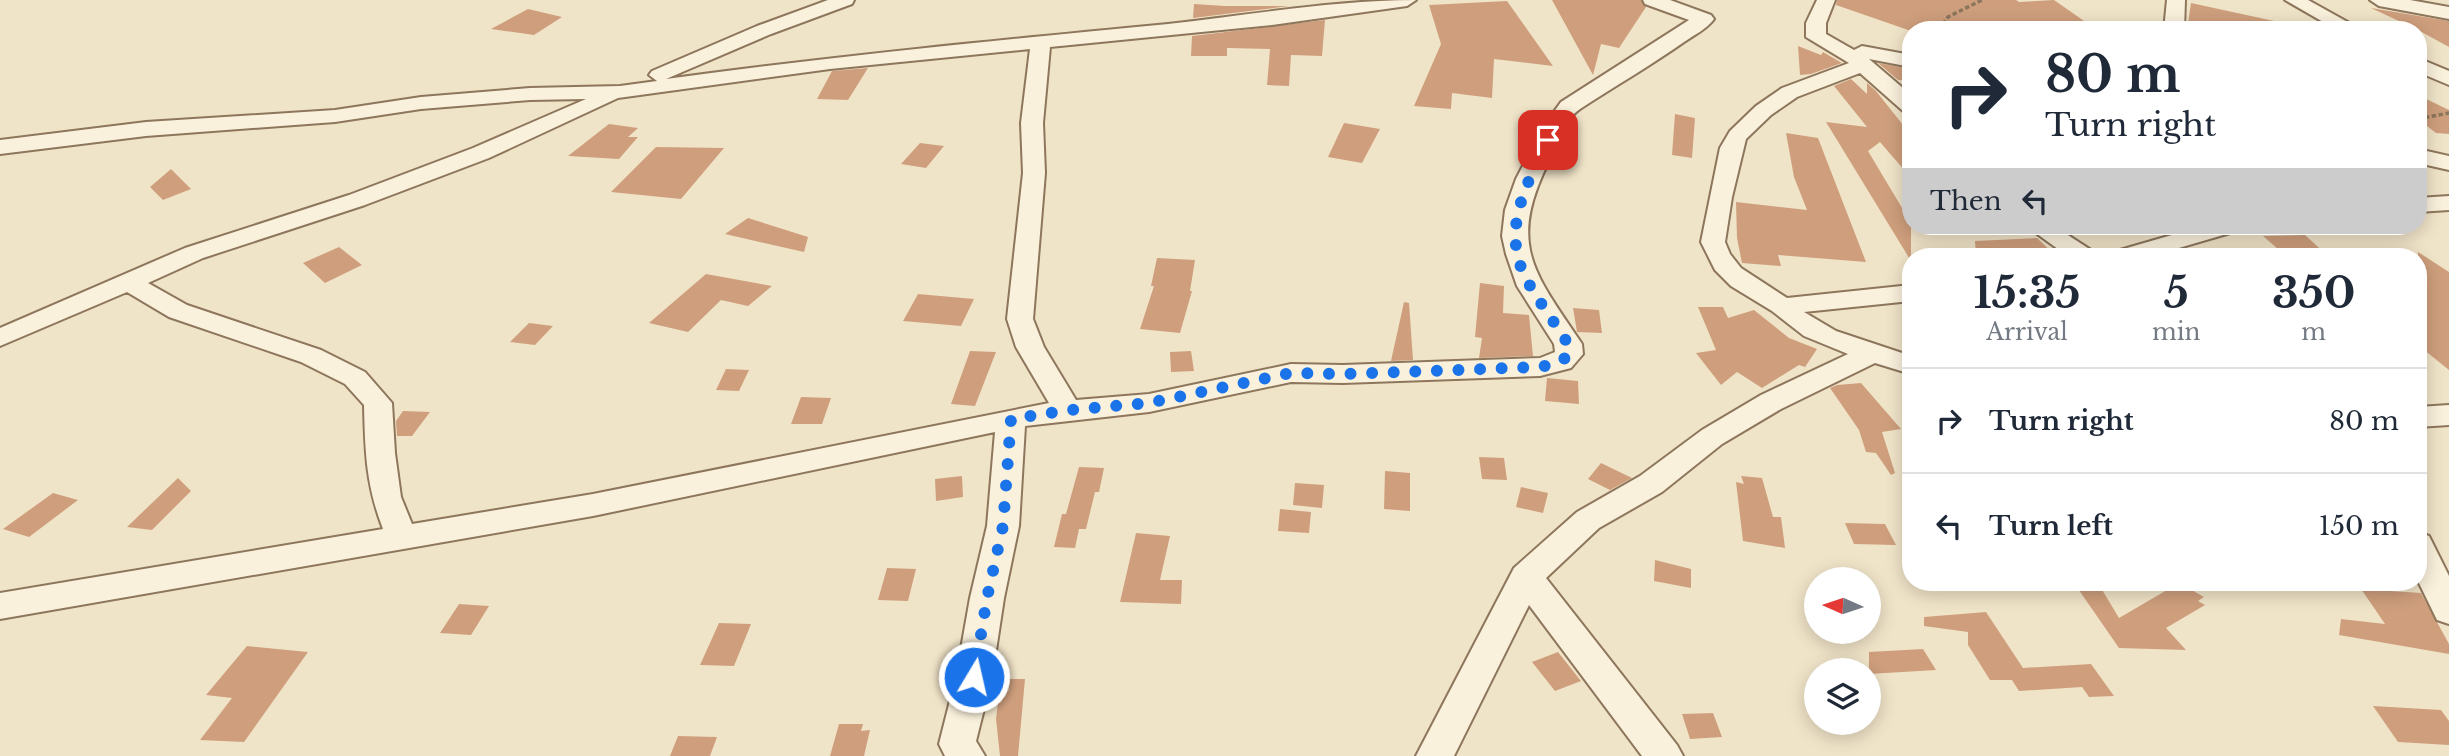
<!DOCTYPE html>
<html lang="en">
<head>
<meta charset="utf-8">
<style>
	:root { --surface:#fff; --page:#f6f6f7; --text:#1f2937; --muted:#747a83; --line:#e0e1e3 }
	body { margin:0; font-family:"Libre Baskerville",serif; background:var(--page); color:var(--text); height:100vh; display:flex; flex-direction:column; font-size:26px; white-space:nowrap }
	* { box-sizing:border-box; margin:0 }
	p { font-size:23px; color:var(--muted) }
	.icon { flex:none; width:38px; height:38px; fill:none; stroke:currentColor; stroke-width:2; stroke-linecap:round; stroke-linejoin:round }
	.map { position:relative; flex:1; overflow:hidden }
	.sheet { position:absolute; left:1902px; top:248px; width:525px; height:343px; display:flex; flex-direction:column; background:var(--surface); border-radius:28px; box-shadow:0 4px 18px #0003 }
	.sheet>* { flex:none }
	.top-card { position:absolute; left:1902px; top:21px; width:525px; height:214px; border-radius:28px; box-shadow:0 4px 18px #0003; background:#fff; color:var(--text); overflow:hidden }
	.needle { width:46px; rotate:273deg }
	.buttons { position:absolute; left:1804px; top:567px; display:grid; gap:14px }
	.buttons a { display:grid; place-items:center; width:77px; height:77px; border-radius:50%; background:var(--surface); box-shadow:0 4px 18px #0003; font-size:35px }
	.pin { position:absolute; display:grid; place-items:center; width:60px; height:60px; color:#fff; margin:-30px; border-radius:14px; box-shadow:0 4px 10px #0006 }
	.me { position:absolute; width:77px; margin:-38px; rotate:9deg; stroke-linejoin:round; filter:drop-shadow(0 0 5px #0008) }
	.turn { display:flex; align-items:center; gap:24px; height:147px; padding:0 28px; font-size:32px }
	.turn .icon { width:91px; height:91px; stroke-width:2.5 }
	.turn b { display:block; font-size:49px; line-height:60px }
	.then { display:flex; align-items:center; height:66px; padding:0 28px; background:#0003; gap:14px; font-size:26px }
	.eta { display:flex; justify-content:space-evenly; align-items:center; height:119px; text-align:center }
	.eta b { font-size:42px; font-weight:700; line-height:49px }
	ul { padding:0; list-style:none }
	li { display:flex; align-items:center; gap:21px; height:105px; padding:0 28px; border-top:2px solid var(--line) }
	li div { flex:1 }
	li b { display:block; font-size:26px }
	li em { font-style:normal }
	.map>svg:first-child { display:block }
	.building { fill:#cf9f7d }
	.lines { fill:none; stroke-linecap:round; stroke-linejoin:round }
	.minor-casing { stroke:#8d765c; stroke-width:4 }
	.path { stroke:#8d765c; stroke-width:3.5; stroke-dasharray:4.5 2.5; stroke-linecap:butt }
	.minor { fill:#faf1dc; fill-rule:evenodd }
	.route { stroke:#1a73e8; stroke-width:12; stroke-dasharray:0 21.6 }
</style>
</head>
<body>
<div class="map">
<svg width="2449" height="756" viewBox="0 0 2449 756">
	<rect width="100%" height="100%" fill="#f0e4c8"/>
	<path class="building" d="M1552 0H1641L1646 7 1619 48 1601 44 1593 75Z
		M1837 0H2016L2019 2 2054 0 2097 30H1988L1938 23 1940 26 1927 25 1911 31 1836 5Z
		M1507 1 1553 66 1494 59 1492 98 1452 93 1451 109 1414 106 1441 44 1429 5Z
		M2191 3 2274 21 2273 30H2187Z
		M1194 4 1225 6H1289L1193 18Z
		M2371 8 2449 21V47L2418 30Z
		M528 9 562 17 534 35 491 29Z
		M1325 20 1322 56 1291 55 1289 86 1267 85 1270 49 1227 48V56H1191L1192 36Z
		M1798 46 1821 55 1823 52 1842 63 1811 74 1800 75Z
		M1878 63 1911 69V81L1898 80Z
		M868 68 848 100 817 99 832 71Z
		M1851 79 1867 94V83L1876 91 1911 135V178L1880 142 1868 151 1911 223V261L1826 122 1867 127 1834 86Z
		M2418 95 2449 110V134L2436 133 2418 119Z
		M1675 114 1695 118 1692 158 1672 155Z
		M1344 123 1380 129 1362 163 1328 157Z
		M609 124 638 128 628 137H638L619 159 568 156Z
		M1786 133 1818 138 1866 262 1778 255 1781 266 1742 263 1737 238 1736 202 1807 210 1794 177Z
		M920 143 944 146 926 168 901 164Z
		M656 147 724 148 681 199 611 192Z
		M171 169 191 189 163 200 150 187Z
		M748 218 808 237 804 252 725 234Z
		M2305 235 2329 257H2287L2263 236Z
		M2037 238 2057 257H1976L1975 241Z
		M339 247 362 265 325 283 303 263Z
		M2418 252 2449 272V370L2418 345Z
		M1157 258 1195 260 1190 291H1192L1180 333 1140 329 1154 286H1151Z
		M706 274 772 286 748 306 721 300 688 332 649 323Z
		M1480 283 1504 286 1503 313 1529 315 1533 356 1479 358 1482 338 1475 337Z
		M918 294 974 299 961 326 903 321Z
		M1404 302 1409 303 1413 360 1391 361Z
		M1698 307H1723L1728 318 1754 310 1789 338 1817 349 1805 367 1799 365 1762 388 1737 372 1721 385 1696 353 1716 350Z
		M1573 308 1599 310 1602 333 1577 332Z
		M529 323 553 326 535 345 510 342Z
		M970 351 996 352 975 406 951 404Z
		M1191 351 1194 371 1171 372 1170 352Z
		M726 369 749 370 739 391 716 390Z
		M1547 378 1578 381 1579 404 1545 401Z
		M1861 383 1901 429 1882 432 1895 473 1891 475 1876 453 1866 452 1859 430 1830 388 1837 385Z
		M801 397 831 398 822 424H791Z
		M403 411 430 412 412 436H397L396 421Z
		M1479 457 1504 458 1507 480 1482 479Z
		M1601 463 1632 478 1610 490 1588 479Z
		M1079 467 1104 468 1099 492H1095L1086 529H1079L1075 548 1054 547 1062 514H1066Z
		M1385 471 1410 473V511L1384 509Z
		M962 476 963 497 936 501 935 479Z
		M1741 476 1762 478 1773 517H1781L1785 548 1743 541 1736 482 1744 484Z
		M178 478 191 491 152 530 127 527Z
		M1295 483 1324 485 1322 508 1293 505Z
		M1521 487 1548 493 1543 513 1516 507Z
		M53 493 78 500 29 537 3 529Z
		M1280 509 1311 512 1309 533 1278 531Z
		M1845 523 1885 524 1896 545 1854 544Z
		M1136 533 1170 536 1160 580H1182L1181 604 1120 602Z
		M1655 560 1691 569V588L1654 581Z
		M887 568 916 569 908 601 878 600Z
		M2074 583H2098L2119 618 2179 583 2204 597 2198 601 2205 605 2166 628 2186 650 2119 648Z
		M2357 583H2384L2390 591 2421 593 2449 644V654L2339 635 2341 619 2385 624Z
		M459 604 489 606 471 635 440 633Z
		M1986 612 2023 668 2091 664 2114 696 2089 697 2082 687 2019 691 2012 680H1990L1968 645V632L1924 626V617Z
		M719 623 751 624 734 666 700 665Z
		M247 646 308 652 244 742 200 740 232 698 206 695Z
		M1923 649 1936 670 1869 674V652Z
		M1558 652 1581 681 1555 691 1532 662Z
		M1001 679H1025L1018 756H1000L996 719Z
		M2373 706 2441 710 2449 721V745L2398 742Z
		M1713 713 1722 737 1690 739 1682 714Z
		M839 724H863L861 731 870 730 864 756H830Z
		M678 736 717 737 710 756H670Z"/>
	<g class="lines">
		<g class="minor-casing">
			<path id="minor" d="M828 0H854L852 4 771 34 666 79C833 56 1000 40 1168 24 1251 15 1334 0 1416 0L1407 6 1272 25 1050 47 1043 123 1045 173 1033 319 1044 347 1076 400 1149 394 1291 364 1343 365 1540 358 1555 352 1554 344 1517 286 1506 254 1502 236 1505 210 1516 179 1543 127 1561 102 1689 20 1645 4 1643 0H1670L1711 15 1714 19C1707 29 1694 35 1684 42 1650 66 1615 86 1580 109 1565 119 1557 142 1550 159 1507 245 1533 271 1582 344L1583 354 1571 368 1540 376 1343 383 1291 382 1149 412 1025 426 1019 526 1004 598 992 677 976 741 985 756H945L939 744 956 677 970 598 987 526 995 432 593 516 0 619V593L383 529C366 485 365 451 364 405L345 384 301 362 169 317 127 292 0 346V328L185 248 349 195 473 148 586 99 530 100 421 109 335 122 146 136 0 154V140L146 122 335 110 421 97 530 88 620 86 657 81 649 75 652 71 757 26ZM1030 49 1021 123 1023 173 1007 319 1016 347 1049 403 593 494 412 524 401 497 395 453 392 403 365 372 321 350 187 305 148 283 203 258 365 205 489 158 618 98 830 69Z
				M1817 0H1835L1826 23V34L1854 50 1862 46 1911 55V67L1869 59 1911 95V112L1903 111 1860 73 1797 97 1771 115 1746 139 1732 197 1725 242 1730 254 1741 268 1787 298 1911 285V301L1804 312 1836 331 1911 356V374L1875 363 1781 409 1722 444 1662 492 1599 528 1546 578 1677 745 1683 756H1642L1529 605 1454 756H1416L1514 568 1577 512 1640 476 1702 430 1761 395 1848 354 1804 336 1772 311 1731 286 1715 270 1701 242 1720 148 1730 131 1756 106 1782 88 1849 63 1806 37V23Z
				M2167 0H2185L2184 30H2164Z
				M2285 0H2308L2362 30H2337Z
				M2370 0H2410L2449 7V19L2379 6Z
				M2418 58 2449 71V85L2418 72Z
				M2418 149 2449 156V170L2418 163Z
				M2449 196V210L2418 212V198Z
				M2026 226H2054L2094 252 2098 257H2069Z
				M2203 226H2240L2237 231 2148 257H2109L2113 252Z
				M2449 405V425L2418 427V407Z
				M2418 532 2429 536 2449 576V624L2437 620 2418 581Z"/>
		</g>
		<path class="path" d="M1939 30 1948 17 1982 0
			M2418 119 2449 113"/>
		<use href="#minor" class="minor"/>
	</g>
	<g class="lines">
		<path class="route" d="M974 677 987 598 1003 526 1011 419 1069 410 1149 403 1291 373 1343 374 1540 367 1561 362 1569 354 1568 344C1556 324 1541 305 1529 284 1499 233 1525 188 1548 140"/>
	</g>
</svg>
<div class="buttons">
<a><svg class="needle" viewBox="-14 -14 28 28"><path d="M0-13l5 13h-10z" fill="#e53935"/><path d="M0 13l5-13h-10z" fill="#747a83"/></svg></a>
<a><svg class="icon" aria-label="layers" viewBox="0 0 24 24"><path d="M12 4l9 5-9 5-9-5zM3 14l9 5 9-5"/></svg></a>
</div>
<div class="pin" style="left:1548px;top:140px;background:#d93025"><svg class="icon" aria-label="arrive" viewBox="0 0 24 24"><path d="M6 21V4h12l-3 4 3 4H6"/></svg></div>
<svg class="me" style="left:974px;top:677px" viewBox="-20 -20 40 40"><circle r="17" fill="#1a73e8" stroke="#fff" stroke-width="3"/><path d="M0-11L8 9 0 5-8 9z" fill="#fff"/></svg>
<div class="top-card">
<div class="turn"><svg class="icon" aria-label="right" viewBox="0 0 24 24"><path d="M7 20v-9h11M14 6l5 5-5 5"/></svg><div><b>80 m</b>Turn right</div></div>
<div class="then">Then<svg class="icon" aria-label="left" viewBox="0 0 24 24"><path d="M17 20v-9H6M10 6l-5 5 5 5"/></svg></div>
</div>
<section class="sheet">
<div class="eta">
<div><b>15:35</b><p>Arrival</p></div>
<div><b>5</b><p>min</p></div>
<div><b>350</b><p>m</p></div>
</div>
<ul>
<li><svg class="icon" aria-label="right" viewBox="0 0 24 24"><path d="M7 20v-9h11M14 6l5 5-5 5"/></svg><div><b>Turn right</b></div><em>80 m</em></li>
<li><svg class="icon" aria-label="left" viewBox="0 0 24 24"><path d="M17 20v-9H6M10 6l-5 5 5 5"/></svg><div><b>Turn left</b></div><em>150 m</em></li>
</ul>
</section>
</div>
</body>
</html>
